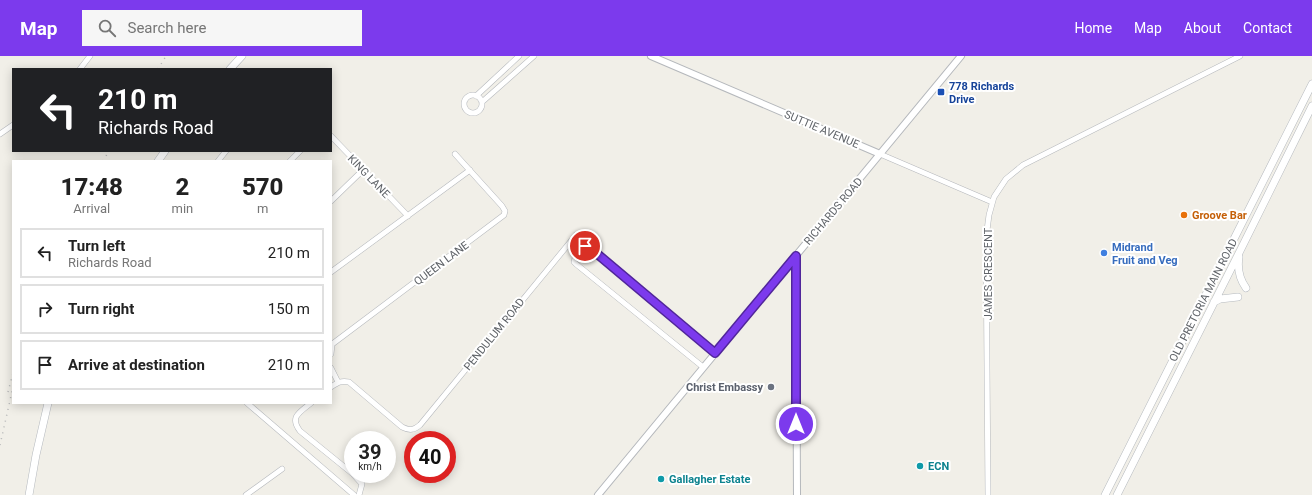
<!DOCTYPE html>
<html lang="en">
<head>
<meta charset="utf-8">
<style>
	:root { --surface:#fff; --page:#f6f6f6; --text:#222; --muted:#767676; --line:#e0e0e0; --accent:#7c3aed }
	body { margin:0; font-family:Roboto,sans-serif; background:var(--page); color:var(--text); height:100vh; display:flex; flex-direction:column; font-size:15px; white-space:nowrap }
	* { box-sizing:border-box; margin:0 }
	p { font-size:13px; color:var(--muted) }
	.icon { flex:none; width:22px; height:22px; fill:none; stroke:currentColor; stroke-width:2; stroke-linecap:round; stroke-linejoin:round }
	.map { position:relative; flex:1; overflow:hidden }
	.sheet { position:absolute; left:12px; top:104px; width:320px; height:244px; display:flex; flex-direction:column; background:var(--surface); border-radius:0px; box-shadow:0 2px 10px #0003 }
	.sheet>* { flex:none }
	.guide { position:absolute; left:12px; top:12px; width:320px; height:84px; border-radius:0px; box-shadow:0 2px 10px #0003; background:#202124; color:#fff; overflow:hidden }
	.speed { position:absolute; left:344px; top:375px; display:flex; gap:8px; font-size:20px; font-weight:700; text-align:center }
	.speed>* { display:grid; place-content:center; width:52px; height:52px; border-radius:50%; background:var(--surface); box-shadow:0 2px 10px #0003; line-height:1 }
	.speed small { font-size:10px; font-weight:400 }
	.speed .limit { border:6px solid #d22; background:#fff; color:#111 }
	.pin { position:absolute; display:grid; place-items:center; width:34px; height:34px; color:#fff; margin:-17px; border:2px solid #fff; border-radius:50%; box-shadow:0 1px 4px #0007 }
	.me { position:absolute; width:44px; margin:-22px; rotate:0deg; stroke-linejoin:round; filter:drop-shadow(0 0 3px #0008) }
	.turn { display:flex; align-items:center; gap:14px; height:84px; padding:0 20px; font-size:18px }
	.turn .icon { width:52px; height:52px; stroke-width:2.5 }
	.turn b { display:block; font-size:28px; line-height:34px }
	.eta { display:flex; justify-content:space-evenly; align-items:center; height:68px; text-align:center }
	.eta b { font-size:24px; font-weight:800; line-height:28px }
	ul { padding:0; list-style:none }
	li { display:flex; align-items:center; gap:12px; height:50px; margin:0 8px 6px; padding:0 12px; border:2px solid var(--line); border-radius:0px }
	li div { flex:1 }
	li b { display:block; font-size:15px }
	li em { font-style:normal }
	header { display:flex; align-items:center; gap:24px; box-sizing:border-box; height:56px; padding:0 20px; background:var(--accent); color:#fff }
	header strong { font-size:19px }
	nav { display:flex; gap:22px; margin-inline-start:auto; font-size:14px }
	.search { width:280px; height:36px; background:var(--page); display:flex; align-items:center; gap:10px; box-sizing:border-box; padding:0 14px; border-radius:0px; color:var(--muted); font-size:15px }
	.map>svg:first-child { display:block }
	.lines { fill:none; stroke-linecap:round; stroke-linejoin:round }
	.minor-casing { stroke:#b5b8bc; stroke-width:6 }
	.tertiary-casing { stroke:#b5b8bc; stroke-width:8 }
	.secondary-casing { stroke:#b6babf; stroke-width:8 }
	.minor { stroke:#fff; stroke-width:5 }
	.tertiary { stroke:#fff; stroke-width:6 }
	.secondary { stroke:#fff; stroke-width:7 }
	.rail { stroke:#b6b7b8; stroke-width:1.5; stroke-dasharray:1 5; stroke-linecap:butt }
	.route-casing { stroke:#51269a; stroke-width:10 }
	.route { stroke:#7c3aed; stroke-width:7 }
	.transit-dot { fill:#1a4fb4; stroke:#fff; stroke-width:1.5 }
	.food-dot { fill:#e8710a; stroke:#fff; stroke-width:1.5 }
	.shop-dot { fill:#3f7fe0; stroke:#fff; stroke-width:1.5 }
	.worship-dot { fill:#6b7280; stroke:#fff; stroke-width:1.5 }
	.culture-dot { fill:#0f9aa8; stroke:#fff; stroke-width:1.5 }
	.labels { text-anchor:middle; stroke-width:4; stroke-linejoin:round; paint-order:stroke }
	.transit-label { font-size:11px; font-weight:bold; fill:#164399; stroke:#fff; text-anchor:start }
	.street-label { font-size:11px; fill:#5f6368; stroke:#fff }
	.food-label { font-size:11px; font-weight:bold; fill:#c56008; stroke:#fff; text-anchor:start }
	.shop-label { font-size:11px; font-weight:bold; fill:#366cbe; stroke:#fff; text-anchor:start }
	.worship-label { font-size:11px; font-weight:bold; fill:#5b616d; stroke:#fff; text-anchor:end }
	.culture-label { font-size:11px; font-weight:bold; fill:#0d838f; stroke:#fff; text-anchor:start }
</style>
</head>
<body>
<header>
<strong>Map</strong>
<div class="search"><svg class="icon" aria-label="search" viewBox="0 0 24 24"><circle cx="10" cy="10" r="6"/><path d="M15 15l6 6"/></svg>Search here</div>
<nav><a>Home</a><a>Map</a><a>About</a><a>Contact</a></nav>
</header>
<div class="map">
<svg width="1312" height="439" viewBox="0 0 1312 439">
	<rect width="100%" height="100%" fill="#f1efe8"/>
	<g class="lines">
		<g class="minor-casing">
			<path id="minor" d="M80 13 90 0
				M464 48a9 9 0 1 1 18 0a9 9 0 1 1-18 0Z
				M476 40 519 0
				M482 46 534 0
				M0 78 13 69
				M331 80 408 160
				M880 98 992 146
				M218 105 226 95
				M290 105 300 95
				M331 145 363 114
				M331 216 470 114
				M331 289 504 159 505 155 502 150 455 98
				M331 298 332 289
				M703 311 576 208 574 206 575 202 585 191H589L715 297
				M331 312 338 326
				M331 331C337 327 341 324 349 326L402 371C410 375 414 374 420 369L576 179
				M247 347 354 439
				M311 347C300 356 289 361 300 375L353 418
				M353 418 362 428 359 439
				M246 439 282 413
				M988 439 986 182 989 159 994 141 1006 123 1023 109 1240 0"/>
		</g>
		<g class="tertiary-casing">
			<path id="tertiary" d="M651 0 880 98
				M796 200 797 439
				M598 439 961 0"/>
		</g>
		<g class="secondary-casing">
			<path id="secondary" d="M230 13 242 0
				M158 105 165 95
				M1239 201C1237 213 1239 222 1246 232
				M1214 246 1220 243 1238 241
				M29 439 36 399 48 347
				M1105 439 1312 28
				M1117 439 1240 195 1312 50"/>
		</g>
		<use href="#minor" class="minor"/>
		<use href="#tertiary" class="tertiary"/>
		<use href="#secondary" class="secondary"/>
		<path class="rail" d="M158 13 166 0
			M103 105 109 95
			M8 336 13 317
			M0 389 13 331"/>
	</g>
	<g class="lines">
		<g class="route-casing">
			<path id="route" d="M585 190 589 191 715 297 796 200V368"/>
		</g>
		<use href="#route" class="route"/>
	</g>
	<rect class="transit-dot" x="937" y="32" width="8" height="8" rx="2"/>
	<circle class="food-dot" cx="1184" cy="159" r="4"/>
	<circle class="shop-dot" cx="1104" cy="197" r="4"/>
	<circle class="worship-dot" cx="771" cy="331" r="4"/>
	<g class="culture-dot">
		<circle cx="920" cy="410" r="4"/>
		<circle cx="661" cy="423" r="4"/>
	</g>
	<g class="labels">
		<g class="transit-label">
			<text x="949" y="34">778 Richards<tspan x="949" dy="13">Drive</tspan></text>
		</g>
		<g class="street-label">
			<text transform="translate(822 73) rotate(23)" y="4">SUTTIE AVENUE</text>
			<text transform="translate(369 120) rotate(46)" y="4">KING LANE</text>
			<text transform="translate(833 155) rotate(-50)" y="4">RICHARDS ROAD</text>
			<text transform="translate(441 207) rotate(-37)" y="4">QUEEN LANE</text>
			<text transform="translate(988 218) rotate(-90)" y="4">JAMES CRESCENT</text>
			<text transform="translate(1203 244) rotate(-63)" y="4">OLD PRETORIA MAIN ROAD</text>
			<text transform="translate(494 278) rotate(-51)" y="4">PENDULUM ROAD</text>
		</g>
		<g class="food-label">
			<text x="1192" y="163">Groove Bar</text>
		</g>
		<g class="shop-label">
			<text x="1112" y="195">Midrand<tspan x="1112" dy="13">Fruit and Veg</tspan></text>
		</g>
		<g class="worship-label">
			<text x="763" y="335">Christ Embassy</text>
		</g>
		<g class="culture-label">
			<text x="928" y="414">ECN</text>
			<text x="669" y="427">Gallagher Estate</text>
		</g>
	</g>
</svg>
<div class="speed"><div>39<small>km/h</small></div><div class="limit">40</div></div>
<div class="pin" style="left:585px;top:190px;background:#d93025"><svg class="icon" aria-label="arrive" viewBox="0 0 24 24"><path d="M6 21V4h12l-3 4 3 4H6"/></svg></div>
<svg class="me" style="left:796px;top:368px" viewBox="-20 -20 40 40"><circle r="17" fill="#7c3aed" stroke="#fff" stroke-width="3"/><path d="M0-11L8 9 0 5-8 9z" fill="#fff"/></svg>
<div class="guide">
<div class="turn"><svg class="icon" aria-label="left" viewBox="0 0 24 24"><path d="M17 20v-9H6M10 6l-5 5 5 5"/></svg><div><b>210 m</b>Richards Road</div></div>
</div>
<section class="sheet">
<div class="eta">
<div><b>17:48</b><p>Arrival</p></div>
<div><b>2</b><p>min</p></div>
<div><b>570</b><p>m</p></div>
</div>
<ul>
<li><svg class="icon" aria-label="left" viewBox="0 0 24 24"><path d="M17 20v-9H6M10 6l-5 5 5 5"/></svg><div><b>Turn left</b><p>Richards Road</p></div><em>210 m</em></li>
<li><svg class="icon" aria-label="right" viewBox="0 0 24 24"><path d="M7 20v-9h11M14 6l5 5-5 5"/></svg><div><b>Turn right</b></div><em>150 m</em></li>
<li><svg class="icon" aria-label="arrive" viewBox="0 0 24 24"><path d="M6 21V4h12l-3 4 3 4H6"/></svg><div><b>Arrive at destination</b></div><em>210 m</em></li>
</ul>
</section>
</div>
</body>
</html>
